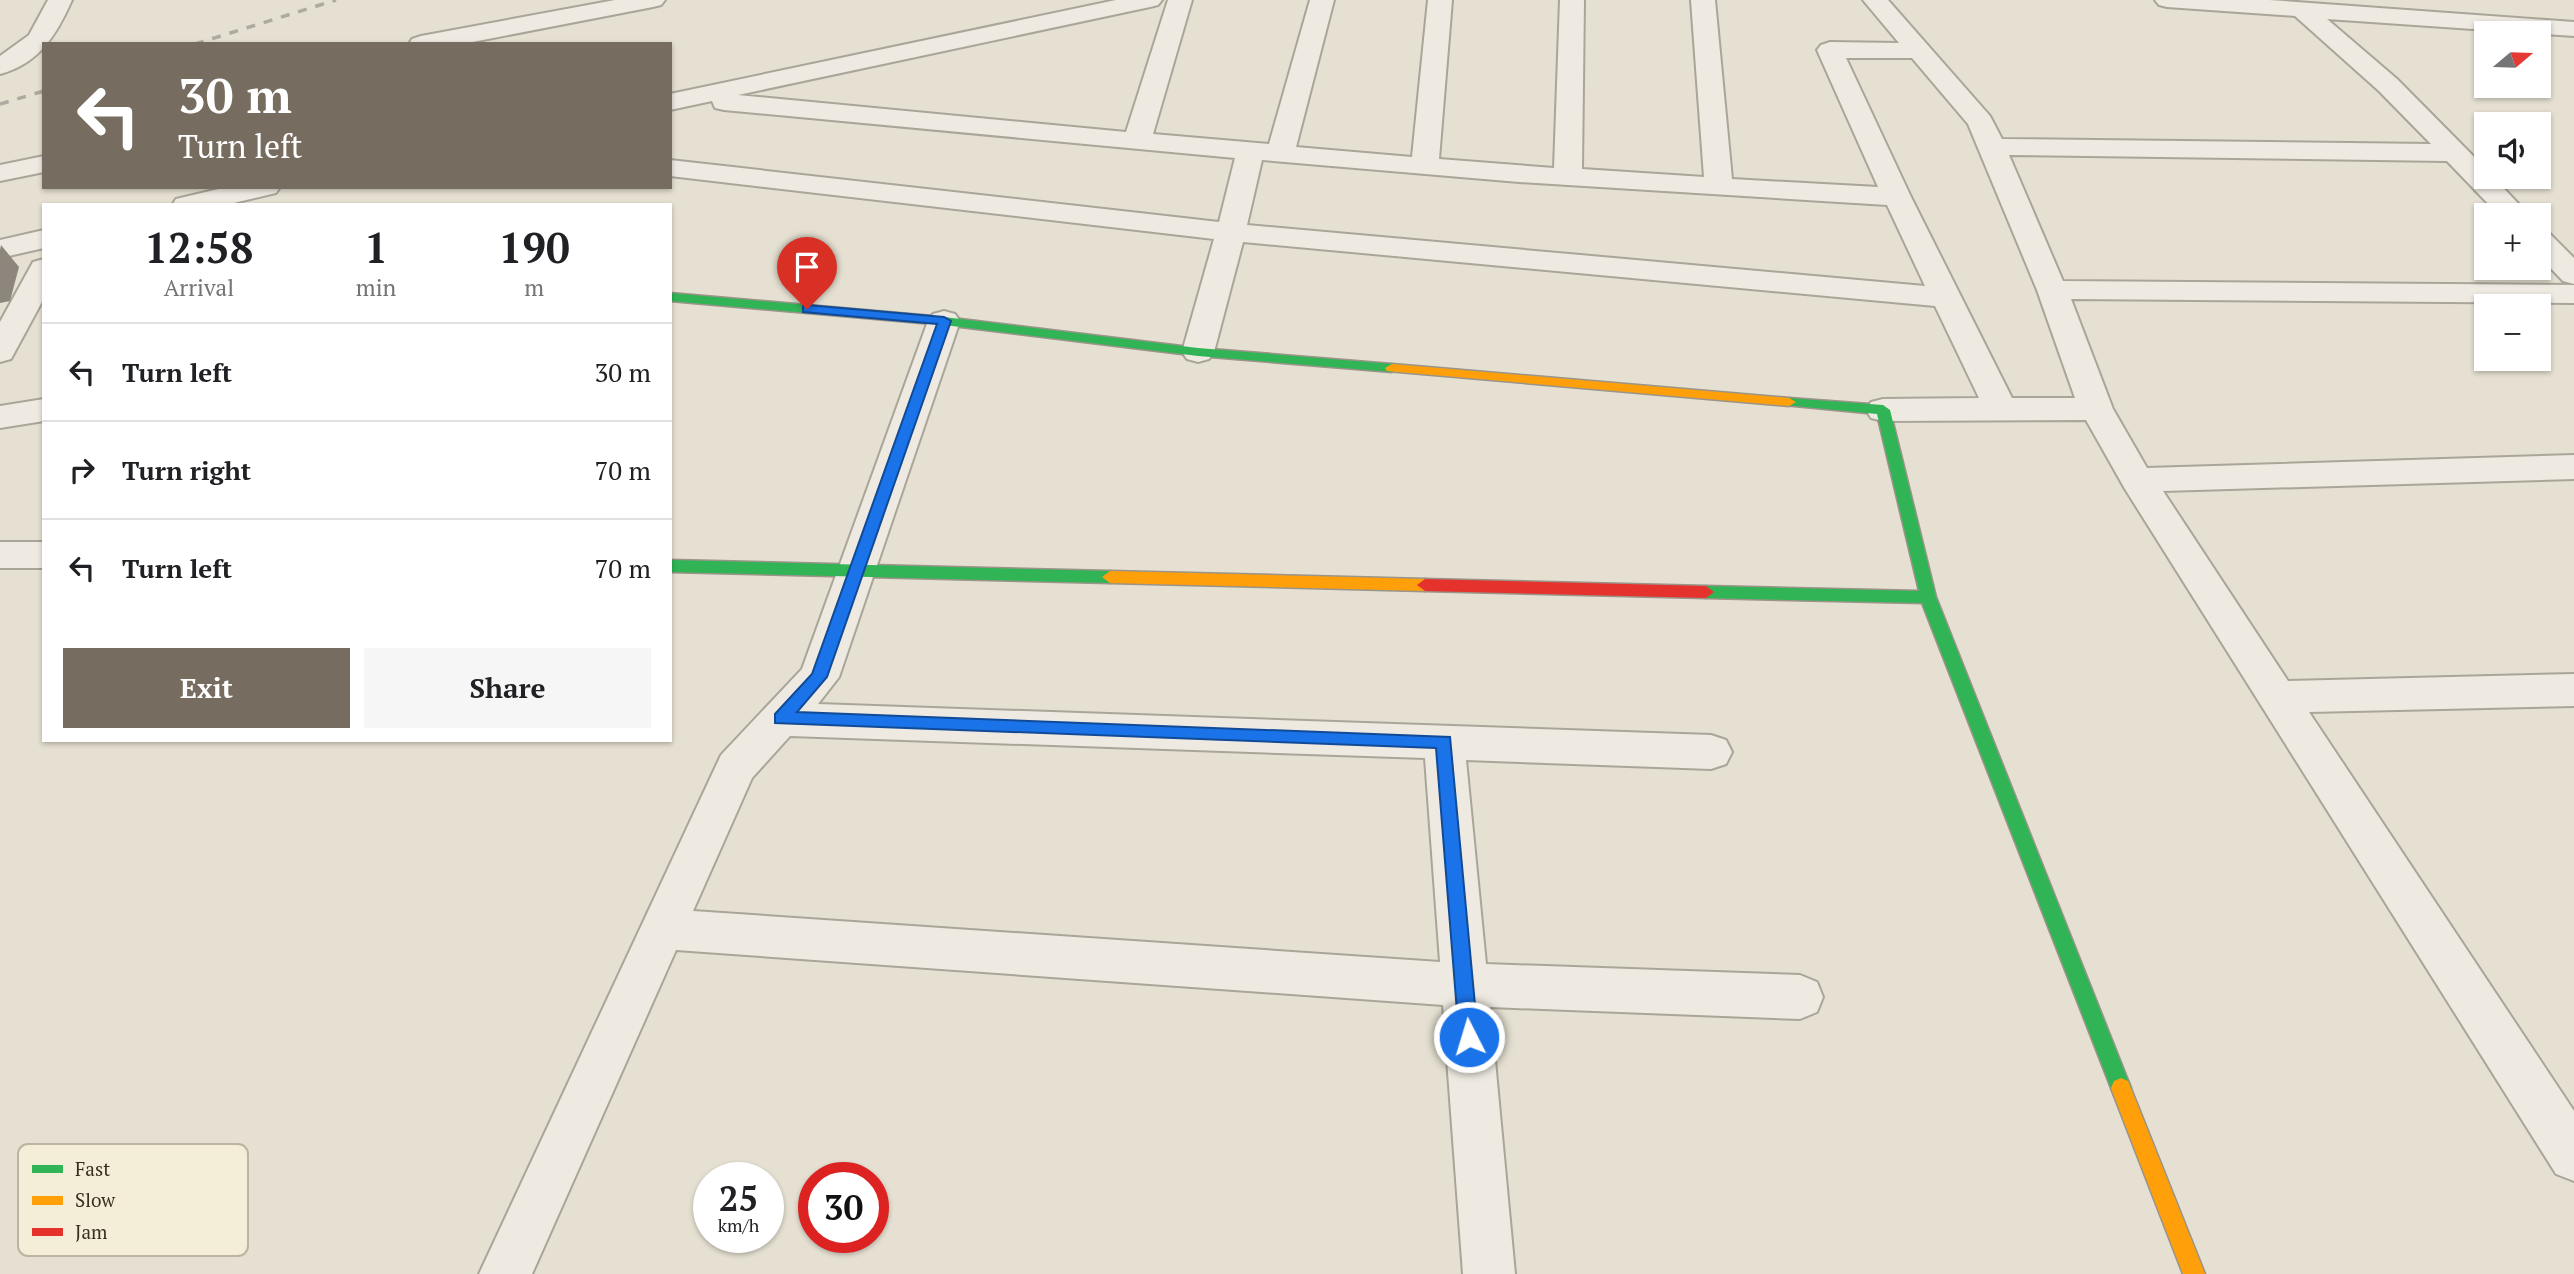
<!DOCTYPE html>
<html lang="en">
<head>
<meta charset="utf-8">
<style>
	:root { --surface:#fff; --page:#f6f6f6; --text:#202124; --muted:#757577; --line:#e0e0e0; --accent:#766c5f }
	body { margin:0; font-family:"PT Serif",serif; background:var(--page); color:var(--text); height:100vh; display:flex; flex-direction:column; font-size:26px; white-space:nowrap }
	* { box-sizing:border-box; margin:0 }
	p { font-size:23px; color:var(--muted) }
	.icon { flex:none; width:38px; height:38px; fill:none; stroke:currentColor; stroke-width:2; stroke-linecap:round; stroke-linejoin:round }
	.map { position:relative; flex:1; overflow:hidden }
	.side { position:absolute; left:42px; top:203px; width:630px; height:539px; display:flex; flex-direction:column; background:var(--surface); border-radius:0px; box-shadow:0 2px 5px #0004 }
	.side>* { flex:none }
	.banner { position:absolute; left:42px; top:42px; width:630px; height:147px; border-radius:0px; box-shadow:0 2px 5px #0004; background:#766c5f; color:#fff; overflow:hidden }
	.needle { width:46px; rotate:71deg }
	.tools { position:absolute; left:2474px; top:21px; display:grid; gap:14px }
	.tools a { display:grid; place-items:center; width:77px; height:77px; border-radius:0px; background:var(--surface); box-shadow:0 2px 5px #0004; font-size:35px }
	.speed { position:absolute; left:693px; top:1162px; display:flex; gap:14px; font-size:35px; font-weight:700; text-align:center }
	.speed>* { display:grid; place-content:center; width:91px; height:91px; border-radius:50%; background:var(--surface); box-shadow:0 2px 5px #0004; line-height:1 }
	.speed small { font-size:18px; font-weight:400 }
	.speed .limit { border:10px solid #d22; background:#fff; color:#111 }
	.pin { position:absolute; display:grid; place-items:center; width:60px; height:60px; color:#fff; margin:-72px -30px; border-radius:50% 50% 50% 0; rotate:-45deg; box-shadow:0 0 7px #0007 }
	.pin .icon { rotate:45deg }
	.me { position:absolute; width:77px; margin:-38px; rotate:355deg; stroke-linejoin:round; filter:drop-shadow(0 0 5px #0008) }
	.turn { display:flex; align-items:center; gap:24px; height:147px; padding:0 21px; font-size:32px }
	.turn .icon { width:91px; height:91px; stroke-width:2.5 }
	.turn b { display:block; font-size:49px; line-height:60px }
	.eta { display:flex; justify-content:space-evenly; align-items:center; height:119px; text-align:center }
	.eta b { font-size:42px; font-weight:700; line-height:49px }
	.cta { display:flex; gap:14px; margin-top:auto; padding:14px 21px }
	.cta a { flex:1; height:80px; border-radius:0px; background:var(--accent); color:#fff; font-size:28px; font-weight:700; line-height:80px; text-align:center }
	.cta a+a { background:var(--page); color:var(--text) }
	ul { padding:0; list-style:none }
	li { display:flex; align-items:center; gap:21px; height:98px; padding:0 21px; border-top:2px solid var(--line) }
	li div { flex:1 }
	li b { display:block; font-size:26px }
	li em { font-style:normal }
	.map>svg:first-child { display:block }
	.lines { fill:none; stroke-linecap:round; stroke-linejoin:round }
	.street-casing { stroke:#aaa599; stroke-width:4 }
	.fast-casing { stroke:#9a9489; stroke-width:3 }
	.slow-casing { stroke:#9a9489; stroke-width:3 }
	.jam-casing { stroke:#9a9489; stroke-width:3 }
	.street { fill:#eeeae2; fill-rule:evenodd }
	.fast { fill:#30b455; fill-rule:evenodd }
	.slow { fill:#ff9f0a; fill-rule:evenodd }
	.jam { fill:#e5322d; fill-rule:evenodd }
	.rail { stroke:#adaaa2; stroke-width:3.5; stroke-dasharray:9 9; stroke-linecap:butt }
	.shaded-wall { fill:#8d867d }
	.route { fill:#1a73e8; stroke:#114b97; stroke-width:2 }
	.key { fill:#f4eed8; stroke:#bcb4a1; stroke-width:2 }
	.key-label { font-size:19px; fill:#3a2e21 }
</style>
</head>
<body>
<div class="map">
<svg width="2574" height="1274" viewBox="0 0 2574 1274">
	<rect width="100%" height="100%" fill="#e5e0d1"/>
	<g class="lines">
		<g class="street-casing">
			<path id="street" d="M48 0H72C57 34 39 64 0 74V56L29 35Z
				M615 0H665L661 5 653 7 462 44H409L412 39 421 36Z
				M1116 0H1162L1158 5 1150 7 738 95 1126 132 1168 0H1192L1153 134 1269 144 1310 0H1334L1296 147 1412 157 1428 0H1452L1439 159 1554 168 1560 0H1584L1582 169 1704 177 1691 0H1715L1732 179 1878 187 1817 50 1821 45 1830 42 1899 43 1863 0H1888L1990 116 2002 139 2431 144 2379 91 2295 16 2167 7 2159 5 2155 0H2269L2574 22V36L2327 19 2397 79 2487 170V177H2493L2529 215H2499L2447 161 2009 155 2063 281 2574 285V303L2071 299 2113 409 2147 468 2574 455V479L2163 491 2288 681 2574 674V706L2309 712 2574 1111V1181L2556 1174 2125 489 2086 420 1883 421 1871 418 1866 410 1871 402 1883 399 1979 398 1935 306 1243 242 1214 352 1209 359 1198 362 1187 359 1182 352 1214 239 670 176V160L1219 222 1235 158 724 110 715 108 712 101 670 110V94ZM1846 58H1912L1968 124 2037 290 2075 398H2012L1911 197ZM1262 160 1519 182 1887 205 1925 286 1247 225Z
				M44 156V172L0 181V165Z
				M227 187H280L276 193 225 205H172L176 199Z
				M44 230V248L0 258V240Z
				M2539 230 2549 233 2574 258V284L2563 281 2539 256Z
				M44 259V298L11 359 0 362V322L33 262Z
				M944 311 955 314 960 321 839 677 818 704 1711 735 1726 740 1732 752 1726 764 1711 769 1466 760 1486 964 1800 975 1817 982 1823 997 1817 1012 1800 1019 1490 1007 1515 1274H1463L1443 1005 676 950 532 1274H479L721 755 802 669 928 321 933 314ZM790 736 1425 758 1440 962 693 911 752 778Z
				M44 399V421L0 428V406Z
				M0 542H44V568H0Z"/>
		</g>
		<g class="fast-casing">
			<path id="fast" d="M670 293 944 317 1198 348 1392 364 1399 368 1392 372 1198 356 944 325 670 301Z
				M1789 398 1883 405 1890 410 1936 597 2131 1088 2128 1095 2121 1098 2114 1095 2111 1088 1922 603 1706 598 1698 592 1706 586 1919 591 1877 414 1784 405 1782 402Z
				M670 560 1110 571 1118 577 1110 583 670 572Z"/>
		</g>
		<g class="slow-casing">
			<path id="slow" d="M1392 364 1789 398 1796 402 1789 406 1387 371 1385 368Z
				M1110 571 1425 579 1433 585 1425 591 1110 583 1102 577Z
				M2121 1078 2128 1081 2205 1274H2183L2111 1088 2114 1081Z"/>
		</g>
		<g class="jam-casing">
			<path id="jam" d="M1425 579 1706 586 1714 592 1706 598 1425 591 1417 585Z"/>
		</g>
		<use href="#street" class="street"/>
		<use href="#fast" class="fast"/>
		<use href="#slow" class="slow"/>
		<use href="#jam" class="jam"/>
		<path class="rail" d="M195 44 336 0
			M0 104 44 91"/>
	</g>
	<path class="shaded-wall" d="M1 245 19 267 10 301 0 303V250Z"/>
	<path class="route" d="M807 305 944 317 951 321 827 677 797 712 1450 737 1478 1037 1476 1044 1469 1047 1462 1044 1459 1037 1436 748 775 723V714L812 674 937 324 803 312V306Z"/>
	<rect x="18" y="1144" width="230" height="112" rx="10" class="key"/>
	<rect x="32" y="1165" width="31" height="8" fill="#30b455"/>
	<rect x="32" y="1196" width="31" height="9" fill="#ff9f0a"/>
	<rect x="32" y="1228" width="31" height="8" fill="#e5322d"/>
	<g class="key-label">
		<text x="75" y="1176">Fast</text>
		<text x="75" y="1207">Slow</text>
		<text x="75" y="1239">Jam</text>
	</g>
</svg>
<div class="tools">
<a><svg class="needle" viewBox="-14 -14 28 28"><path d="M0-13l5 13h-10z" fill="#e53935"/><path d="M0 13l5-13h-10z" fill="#757577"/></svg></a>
<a><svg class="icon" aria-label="sound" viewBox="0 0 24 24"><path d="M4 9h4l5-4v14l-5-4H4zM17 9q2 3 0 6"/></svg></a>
<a>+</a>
<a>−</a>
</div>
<div class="speed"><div>25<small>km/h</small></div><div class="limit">30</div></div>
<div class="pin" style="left:807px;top:309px;background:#d93025"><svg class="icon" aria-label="arrive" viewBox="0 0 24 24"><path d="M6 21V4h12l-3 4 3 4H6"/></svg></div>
<svg class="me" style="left:1469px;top:1037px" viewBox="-20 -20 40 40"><circle r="17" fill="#1a73e8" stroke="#fff" stroke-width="3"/><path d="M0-11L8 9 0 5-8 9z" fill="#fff"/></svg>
<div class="banner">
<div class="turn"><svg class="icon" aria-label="left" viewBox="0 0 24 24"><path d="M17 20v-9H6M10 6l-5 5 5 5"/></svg><div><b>30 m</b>Turn left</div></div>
</div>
<section class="side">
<div class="eta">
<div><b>12:58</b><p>Arrival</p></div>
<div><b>1</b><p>min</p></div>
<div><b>190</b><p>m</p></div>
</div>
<ul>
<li><svg class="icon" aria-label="left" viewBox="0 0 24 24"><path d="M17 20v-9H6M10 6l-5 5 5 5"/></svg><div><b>Turn left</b></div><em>30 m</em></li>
<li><svg class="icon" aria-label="right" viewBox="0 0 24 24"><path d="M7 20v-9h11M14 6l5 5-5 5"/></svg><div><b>Turn right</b></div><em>70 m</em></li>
<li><svg class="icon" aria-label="left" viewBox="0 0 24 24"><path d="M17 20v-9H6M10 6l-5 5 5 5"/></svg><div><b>Turn left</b></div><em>70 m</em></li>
</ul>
<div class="cta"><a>Exit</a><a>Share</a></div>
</section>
</div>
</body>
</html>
